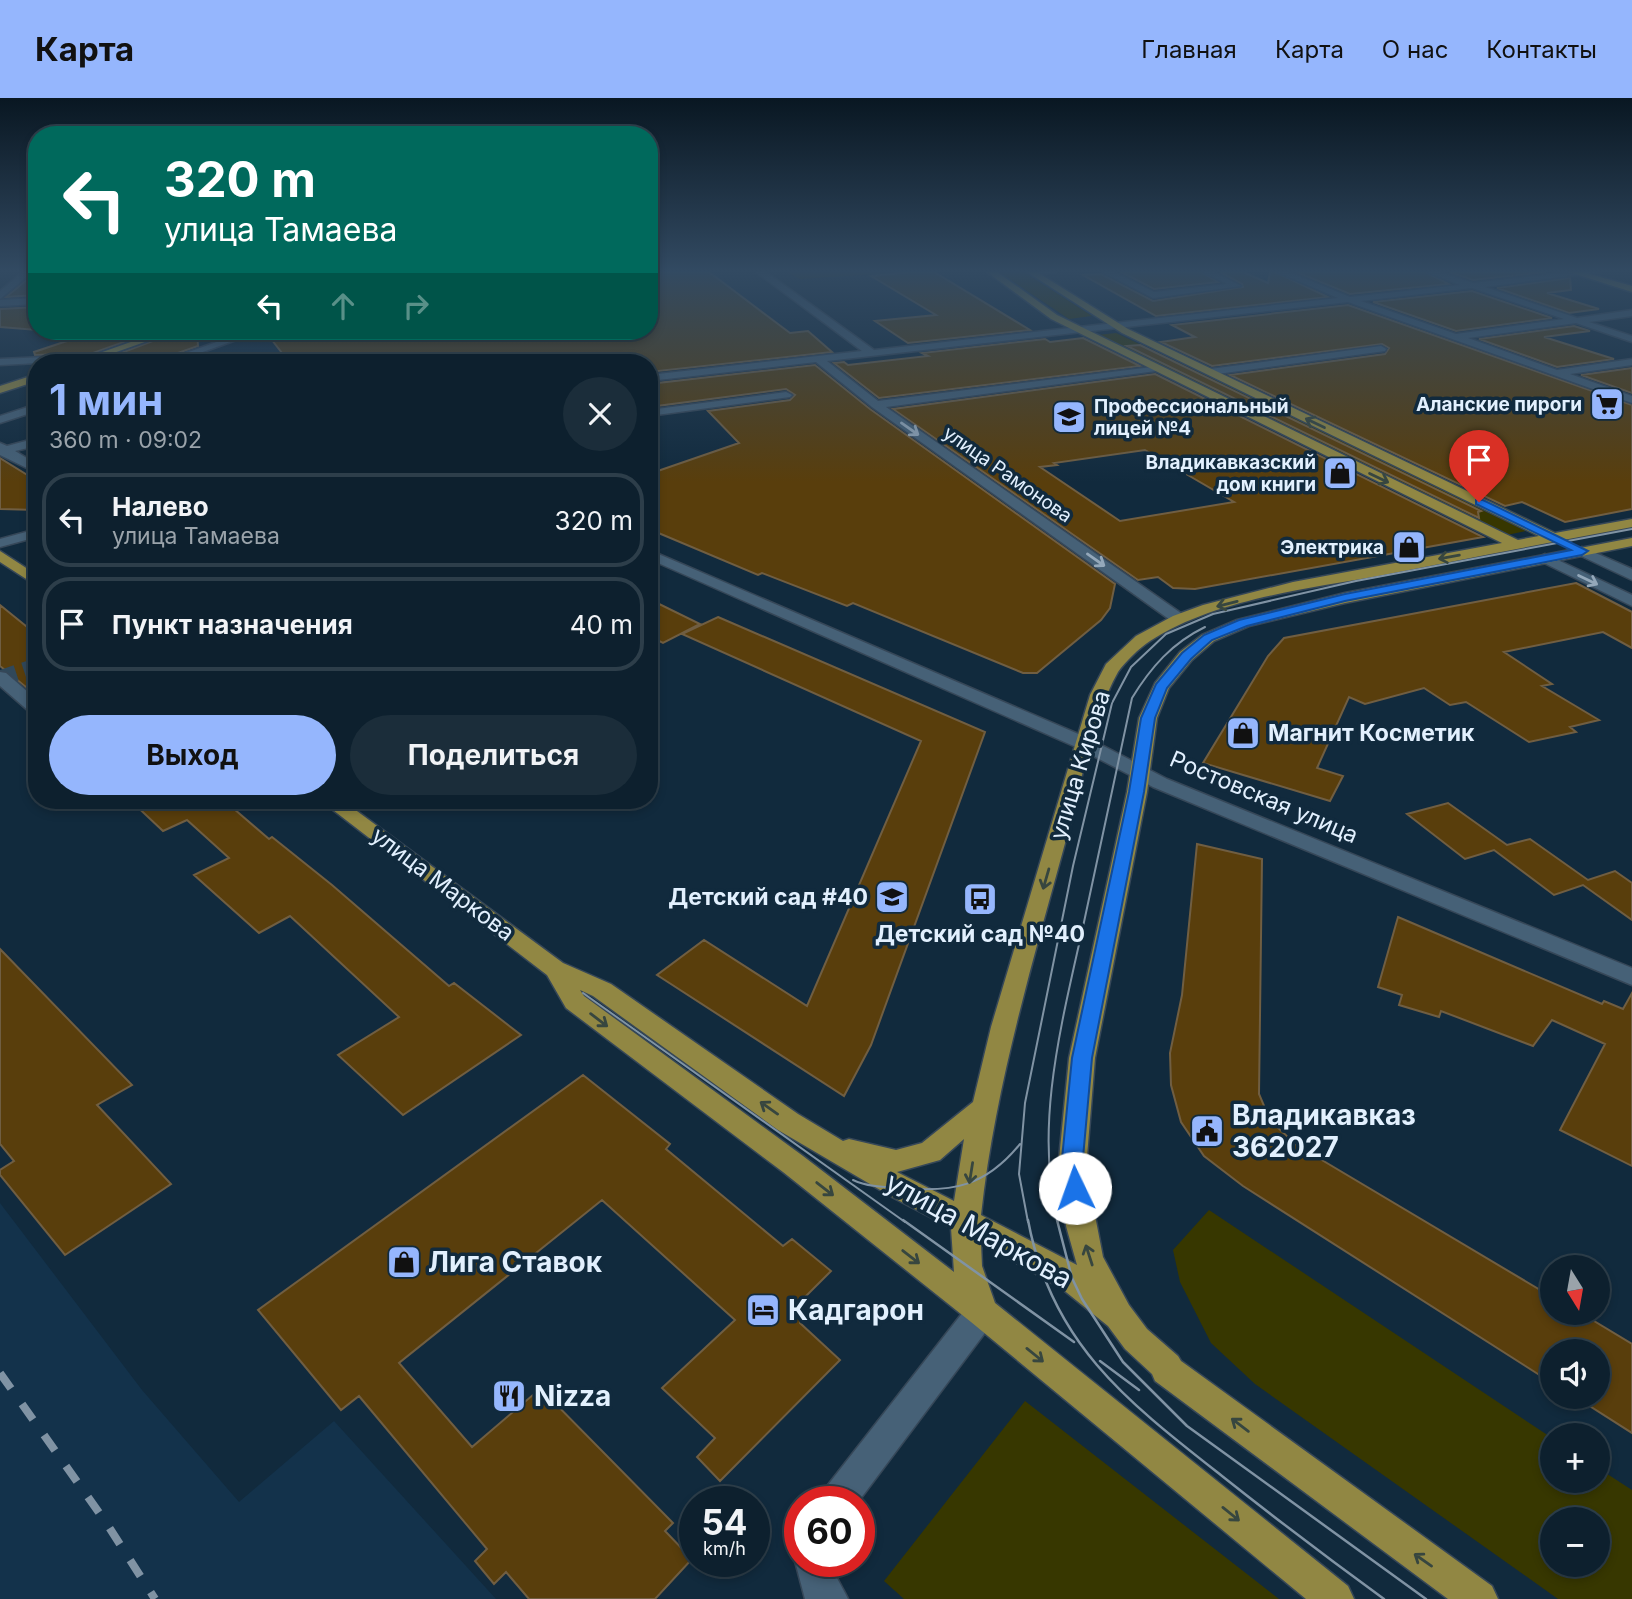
<!DOCTYPE html>
<html lang="ru">
<head>
<meta charset="utf-8">
<style>
	:root { --surface:#0d202e; --page:#1b2d3a; --text:#f1f3f6; --muted:#9aa3aa; --line:#2d3e4a; --accent:#95b6fd }
	body { margin:0; font-family:Inter,sans-serif; background:var(--page); color:var(--text); height:100vh; display:flex; flex-direction:column; font-size:26px; white-space:nowrap }
	* { box-sizing:border-box; margin:0 }
	p { font-size:23px; color:var(--muted) }
	.icon { flex:none; width:38px; height:38px; fill:none; stroke:currentColor; stroke-width:2; stroke-linecap:round; stroke-linejoin:round }
	.map { position:relative; flex:1; overflow:hidden }
	.panel { position:absolute; left:28px; top:256px; width:630px; height:455px; display:flex; flex-direction:column; background:var(--surface); border-radius:28px; box-shadow:0 4px 10px #0003,0 0 0 2px var(--line) }
	.panel>* { flex:none }
	.banner { position:absolute; left:28px; top:28px; width:630px; height:214px; border-radius:28px; box-shadow:0 4px 10px #0003,0 0 0 2px var(--line); background:#00695c; color:#fff; overflow:hidden }
	.needle { width:46px; rotate:169deg }
	.fabs { position:absolute; left:1540px; top:1157px; display:grid; gap:14px }
	.fabs a { display:grid; place-items:center; width:70px; height:70px; border-radius:50%; background:var(--surface); box-shadow:0 4px 10px #0003,0 0 0 2px var(--line); font-size:35px }
	.speed { position:absolute; left:679px; top:1388px; display:flex; gap:14px; font-size:35px; font-weight:700; text-align:center }
	.speed>* { display:grid; place-content:center; width:91px; height:91px; border-radius:50%; background:var(--surface); box-shadow:0 4px 10px #0003,0 0 0 2px var(--line); line-height:1 }
	.speed small { font-size:18px; font-weight:400 }
	.speed .limit { border:10px solid #d22; background:#fff; color:#111 }
	.pin { position:absolute; display:grid; place-items:center; width:60px; height:60px; color:#fff; margin:-72px -30px; border-radius:50% 50% 50% 0; rotate:-45deg; box-shadow:0 0 7px #0007 }
	.pin .icon { rotate:45deg }
	.me { position:absolute; width:77px; margin:-38px; rotate:357deg; stroke-linejoin:round; filter:drop-shadow(0 0 5px #0008) }
	.turn { display:flex; align-items:center; gap:24px; height:147px; padding:0 21px; font-size:32px }
	.turn .icon { width:91px; height:91px; stroke-width:2.5 }
	.turn b { display:block; font-size:49px; line-height:60px }
	.lanes { display:flex; align-items:center; height:66px; padding:0 21px; background:#0003; justify-content:center; gap:35px; direction:ltr }
	.lanes .off { opacity:.35 }
	.round { display:grid; place-items:center; flex:none; width:74px; height:74px; border-radius:37px; background:var(--page) }
	.overview { display:flex; align-items:center; justify-content:space-between; height:119px; padding:0 21px }
	h1 { font-size:42px; font-weight:700; line-height:52px; color:var(--accent) }
	.action { display:flex; gap:14px; margin-top:auto; padding:14px 21px }
	.action a { flex:1; height:80px; border-radius:42px; background:var(--accent); color:#111; font-size:28px; font-weight:700; line-height:80px; text-align:center }
	.action a+a { background:var(--page); color:var(--text) }
	ul { padding:0; list-style:none }
	li { display:flex; align-items:center; gap:21px; height:94px; margin:0 14px 10px; padding:0 7px; border:4px solid var(--line); border-radius:28px }
	li div { flex:1 }
	li b { display:block; font-size:26px }
	li em { font-style:normal }
	header { display:flex; align-items:center; gap:42px; box-sizing:border-box; height:98px; padding:0 35px; background:var(--accent); color:#111 }
	header strong { font-size:33px }
	nav { display:flex; gap:38px; margin-inline-start:auto; font-size:24px }
	.map>svg:first-child { display:block }
	.built { fill:#13324b }
	.green { fill:#373700; fill-rule:evenodd }
	.building { fill:#593e0c; stroke:#705e42; stroke-width:2; fill-rule:evenodd }
	.lines { fill:none; stroke-linecap:round; stroke-linejoin:round }
	.minor-tunnel { stroke:#30485a; stroke-width:16; stroke-dasharray:16 8; stroke-linecap:butt }
	.minor-casing { stroke:#364758; stroke-width:3 }
	.major-casing { stroke:#364758; stroke-width:3 }
	.minor { fill:#466177; fill-rule:evenodd }
	.major { fill:#918743; fill-rule:evenodd }
	.tram-far1 { stroke:#8093a4; stroke-width:2 }
	.tram { stroke:#8093a4; stroke-width:2.5 }
	.rail { stroke:#8093a4; stroke-width:8; stroke-dasharray:19 19; stroke-linecap:butt }
	.oneway { stroke:#37463f }
	.oneway2 { stroke:#94a8ba }
	.route { fill:#1a73e8; stroke:#114b97; stroke-width:2 }
	.labels { text-anchor:middle; stroke-width:7; stroke-linejoin:round; paint-order:stroke }
	.far-poi-label { font-size:19px; font-weight:bold; fill:#e2f0fe; stroke:#112a3d; text-anchor:end }
	.far-street-label { font-size:19px; fill:#e2f0fe; stroke:#112a3d }
	.poi-label { font-size:23px; font-weight:bold; fill:#e2f0fe; stroke:#112a3d; text-anchor:start }
	.street-label { font-size:23px; fill:#e2f0fe; stroke:#112a3d }
	.near-poi-label { font-size:28px; font-weight:bold; fill:#e2f0fe; stroke:#112a3d; text-anchor:start }
	.near-street-label { font-size:28px; fill:#e2f0fe; stroke:#112a3d }
</style>
</head>
<body>
<header>
<strong>Карта</strong>
<nav><a>Главная</a><a>Карта</a><a>О нас</a><a>Контакты</a></nav>
</header>
<div class="map">
<svg width="1632" height="1501" viewBox="0 0 1632 1501">
	<rect width="100%" height="100%" fill="#112a3d"/>
	<path class="built" d="M0 1105 142 1292 239 1404 334 1323 496 1501H0Z"/>
	<path class="green" d="M787 174H907L800 181Z
		M999 174H1024L1092 218 1069 221Z
		M1116 235 1531 432 1507 437 1097 237Z
		M1209 1112 1552 1340V1382H1598V1370L1632 1392V1501H1558L1255 1286 1211 1245 1180 1184 1173 1152ZM1552 1421H1598V1466H1552Z
		M1025 1303 1279 1501H904L884 1483Z"/>
	<path class="building" d="M649 174H709L790 235 808 233 832 254 649 274V264H605L600 257 542 264H289L265 233H649Z
		M913 174H934L1030 232 908 245 875 223 936 217 871 178Z
		M1121 174H1201L1218 184 1154 191Z
		M1220 174H1243L1268 185 1270 174H1275L1328 199 1156 218 1083 177 1101 176 1153 203 1243 189 1242 186Z
		M1296 174H1425L1449 186 1350 196Z
		M1449 174H1546L1473 182Z
		M34 176H37V197L6 199Z
		M1570 180 1571 192 1547 195 1599 211 1569 215 1497 190Z
		M1472 193 1552 220 1456 233 1373 204Z
		M1348 207 1632 307V411L1565 424 1522 404 1505 408 1230 277 1385 256 1389 250 1382 246 1212 268 1161 244 1195 239 1172 227Z
		M37 209V232L0 229V211Z
		M1574 228 1590 233 1544 239 1614 261 1557 269 1479 241Z
		M97 233H155L93 255 35 257 34 254Z
		M179 233H197L198 248 175 256 113 258Z
		M1083 240 1140 268 879 300 834 265 844 264 848 267 928 258 922 255 1045 241 1050 244Z
		M1140 247 1481 413 1478 414 1479 420 1127 248Z
		M815 267 870 311 1115 486 1110 510 1101 522 1037 575H1023L853 505 847 508 762 475 758 477 649 431V376L739 345 708 313 790 302 795 297 786 291 649 309V286Z
		M1632 270V295L1581 277Z
		M1155 276 1483 439 1195 491 1173 490 1158 479 1138 482 893 311ZM1145 352 1234 404 1120 423 1040 369 1057 367 1054 365Z
		M0 360 37 383V412L0 411Z
		M1576 485 1632 514V550L1603 534 1504 554 1552 586 1542 588 1599 622 1570 629 1576 634 1529 644 1466 604 1450 607 1424 590 1365 606 1349 599 1317 670 1343 678 1330 703 1203 665 1268 558 1284 540Z
		M649 501 700 526 663 545 649 538Z
		M0 507 37 537V598L0 568Z
		M718 519 985 634 871 947 844 998 657 877 704 842 807 908 921 643 682 536Z
		M130 702H231L226 704 269 741 272 739 332 787 449 888 454 885 521 937 403 1017 338 957 399 919 290 818 259 835 194 777 229 760 187 722 163 733Z
		M1448 705 1507 747 1530 741 1588 782 1615 773 1632 785V822L1583 787 1554 797 1494 752 1465 761 1407 716Z
		M1197 746 1262 761 1259 996 1270 1022 1295 1046 1552 1199V1214H1579L1632 1246V1335L1574 1298H1598V1253H1552V1285L1243 1088 1204 1058 1181 1024 1171 987 1170 955 1182 897Z
		M1398 819 1602 906 1604 903 1623 911 1632 895V1068L1560 1032 1605 946 1552 922 1533 948 1441 913 1439 919 1399 907 1402 897 1378 889Z
		M0 851 132 987 97 1007 171 1086 65 1157 0 1077V1072L14 1063 0 1046Z
		M583 977 670 1046 666 1051 783 1148 792 1141 831 1173 803 1201 800 1225 840 1262 720 1383 697 1359 715 1340 662 1290 735 1222 602 1102 399 1265 472 1349 534 1296 537 1299 544 1294 673 1425 665 1433 692 1461 655 1501H529L506 1474 494 1486 475 1463 487 1451 359 1298 341 1312 258 1212Z"/>
	<g class="lines">
		<path class="minor-tunnel" d="M1 580 37 568"/>
		<g class="minor-casing">
			<path id="minor" d="M23 174H32L0 201V193Z
				M756 174H766L874 252 1338 200 1277 174H1289L1350 199 1460 187 1427 174H1440L1473 185 1571 174H1599L1485 189 1577 220 1632 212V218L1589 224 1632 238V244L1576 225 1468 240 1557 272 1632 261V267L1570 276 1632 298V305L1348 204 827 263 878 303 1160 268V272L1156 273 886 309 1185 518 1187 521 1179 526 1173 524 872 309 816 264 649 283V277L862 253ZM1472 190 1564 221 1456 236 1361 203Z
				M1056 174 1033 178 1029 175V174Z
				M1103 174H1114L1154 194 1227 186 1203 174H1214L1241 188 1153 200Z
				M37 200V206L0 208V202Z
				M247 233H261L175 264H161Z
				M1381 248 1386 251 1385 253 1210 277 1205 274 1210 271Z
				M91 257 95 258V262L0 267V261Z
				M264 258 273 264H241L242 262Z
				M786 294 792 297 790 299 649 318V312Z
				M37 306V313L0 325V318Z
				M37 340V348L15 353 37 366V375L0 357V345L7 348Z
				M37 431V439L0 449V441Z
				M1582 449 1632 471V482L1577 456 1575 453Z
				M649 452 1090 641 1167 681 1632 870V887L1153 689 1076 649 649 461Z
				M1545 456 1632 497V508L1540 463 1538 460Z
				M0 574 6 575 37 602V616L31 615 0 588Z
				M982 1200 993 1204 998 1214 993 1224 858 1404H819L824 1392 971 1204Z
				M800 1451V1463H831C835 1480 841 1486 848 1501H805L795 1463Z"/>
		</g>
		<g class="major-casing">
			<path id="major" d="M987 174H997L1057 217 1518 442 1539 438 1122 235 1027 174H1037L1128 231 1555 435 1632 421V429C1547 445 1464 461 1378 478 1304 491 1213 502 1150 543 1139 550 1125 564 1118 574 1093 618 1080 689 1067 738 1033 863 995 988 981 1117L1077 1167 1066 1128 1058 1071 1069 960 1127 694 1139 620 1155 585 1180 554 1202 537 1237 522 1345 495 1632 440V448L1345 505 1249 528 1214 543 1192 562 1169 590 1157 620 1147 694 1095 960 1086 1071 1103 1159 1129 1207 1147 1231 1178 1258 1181 1263 1492 1488 1498 1501H1448L1155 1283 1152 1276 1125 1251 1108 1228 1061 1190 981 1145 982 1168 995 1205 1348 1488 1354 1501H1306L971 1224 783 1074 566 910 547 877 320 702H342L563 865 611 886 798 1016 843 1043 849 1041 896 1052 922 1045 973 1004 991 929 1090 597 1106 566 1136 538 1173 518 1203 507 1293 484 1502 445 1051 221ZM580 892 593 898 778 1032 892 1099 951 1130 954 1174 803 1058 584 898ZM964 1041 954 1103 897 1074 940 1062Z
				M1569 174H1583L1632 188V194Z
				M162 233H176L88 264H74Z
				M37 276V283L0 295V288Z
				M0 453 37 477V488L0 464Z"/>
		</g>
		<use href="#minor" class="minor"/>
		<use href="#major" class="major"/>
		<path class="tram-far1" d="M583 895 905 1124
			M853 1082C868 1089 884 1089 901 1090 953 1095 986 1088 1020 1046
			M1028 1124 1019 1076 1025 1005 1073 768 1112 605 1131 569 1166 536 1213 516 1356 483 1632 431
			M1058 1124C1033 1027 1063 920 1084 824 1100 749 1116 675 1132 600 1151 569 1172 545 1205 529"/>
		<path class="tram" d="M903 1122 1074 1244
			M1028 1122C1051 1246 1129 1305 1222 1378 1275 1420 1329 1461 1384 1501
			M1057 1122 1072 1180 1082 1201 1123 1264 1187 1328 1426 1501
			M1100 1263 1139 1292"/>
		<path class="rail" d="M0 1275 105 1423 155 1501"/>
	</g>
	<defs><path id="oneway-shaft" d="M-6 0H5M1.5-3L5.5 0L1.5 3" fill="none" stroke-width="1.6" stroke-linecap="round" stroke-linejoin="round" transform="scale(1.75)"/></defs>
	<g class="oneway">
		<use href="#oneway-shaft" transform="translate(1315 325) rotate(-154)"/>
		<use href="#oneway-shaft" transform="translate(1379 380) rotate(26)"/>
		<use href="#oneway-shaft" transform="translate(1449 459) rotate(170)"/>
		<use href="#oneway-shaft" transform="translate(1227 506) rotate(166)"/>
		<use href="#oneway-shaft" transform="translate(1046 781) rotate(106)"/>
		<use href="#oneway-shaft" transform="translate(599 922) rotate(37)"/>
		<use href="#oneway-shaft" transform="translate(769 1010) rotate(-145)"/>
		<use href="#oneway-shaft" transform="translate(971 1075) rotate(99)"/>
		<use href="#oneway-shaft" transform="translate(825 1091) rotate(38)"/>
		<use href="#oneway-shaft" transform="translate(1089 1157) rotate(-108)"/>
		<use href="#oneway-shaft" transform="translate(911 1159) rotate(38)"/>
		<use href="#oneway-shaft" transform="translate(1035 1257) rotate(39)"/>
		<use href="#oneway-shaft" transform="translate(1240 1327) rotate(-143)"/>
		<use href="#oneway-shaft" transform="translate(1231 1416) rotate(39)"/>
		<use href="#oneway-shaft" transform="translate(1423 1462) rotate(-145)"/>
	</g>
	<g class="oneway2">
		<use href="#oneway-shaft" transform="translate(910 331) rotate(35)"/>
		<use href="#oneway-shaft" transform="translate(1096 462) rotate(35)"/>
		<use href="#oneway-shaft" transform="translate(1588 482) rotate(26)"/>
	</g>
	<linearGradient id="sky" x2="0" y2="1"><stop stop-color="#091722"/><stop offset="0.45" stop-color="#324a62"/><stop offset="1" stop-color="#324a62" stop-opacity="0"/></linearGradient>
	<rect width="1632" height="384" fill="url(#sky)"/>
	<path class="route" d="M1476 402H1483L1588 453 1582 457 1345 503 1247 528 1212 542 1191 561 1167 590 1155 620 1144 694 1092 960 1082 1071 1086 1090 1082 1096 1075 1099 1067 1096 1061 1071 1072 960 1129 694 1141 620 1156 586 1182 555 1204 537 1239 522 1345 496 1571 452 1476 406Z"/>
	<defs>
		<g id="supermarket-square" transform="scale(1.75)"><rect x="-9" y="-9" width="18" height="18" rx="4" fill="#95b6fd" stroke="#112a3d"/><path d="M-6-5.5h2.5l.6 2H6L4.5 2H-2.5L-4.4-4H-6ZM-1.5 3.2a1.3 1.3 0 1 0 .1 0ZM3 3.2a1.3 1.3 0 1 0 .1 0Z" fill="#111"/></g>
		<g id="university-square" transform="scale(1.75)"><rect x="-9" y="-9" width="18" height="18" rx="4" fill="#95b6fd" stroke="#112a3d"/><path d="M0-5L7-2L0 1L-7-2ZM-4 1L0 2.5L4 1V4Q0 6-4 4Z" fill="#111"/></g>
		<g id="shop-square" transform="scale(1.75)"><rect x="-9" y="-9" width="18" height="18" rx="4" fill="#95b6fd" stroke="#112a3d"/><path d="M-5-2.5h2.3a2.7 3.5 0 0 1 5.4 0H5L5.5 6h-11ZM-1.5-2.5h3a1.5 2.3 0 0 0-3 0Z" fill="#111"/></g>
		<g id="school-square" transform="scale(1.75)"><rect x="-9" y="-9" width="18" height="18" rx="4" fill="#95b6fd" stroke="#112a3d"/><path d="M0-5L7-2L0 1L-7-2ZM-4 1L0 2.5L4 1V4Q0 6-4 4Z" fill="#111"/></g>
		<g id="bus-square" transform="scale(1.75)"><rect x="-9" y="-9" width="18" height="18" rx="4" fill="#95b6fd" stroke="#112a3d"/><path d="M-5-6H5V4H4V6H2V4H-2V6H-4V4H-5ZM-3.5-4V0h7V-4ZM-3.5 1.2v1.5H-2V1.2ZM2 1.2v1.5H3.5V1.2Z" fill="#111"/></g>
		<g id="civic-square" transform="scale(1.75)"><rect x="-9" y="-9" width="18" height="18" rx="4" fill="#95b6fd" stroke="#112a3d"/><path d="M-.6-6.5H3V-4.5H.6V-3L4-1V1h2V6H-6V1h2V-1L-.6-3ZM-1.2 2.5V6h2.4V2.5Z" fill="#111"/></g>
		<g id="hotel-square" transform="scale(1.75)"><rect x="-9" y="-9" width="18" height="18" rx="4" fill="#95b6fd" stroke="#112a3d"/><path d="M-6-4.5h1.5V1H6V5H4.5V3h-9V5H-6ZM-4 0a1.8 1.8 0 1 1 3.6 0ZM.5 0V-2.5h3Q6-2.5 6 0Z" fill="#111"/></g>
		<g id="restaurant-square" transform="scale(1.75)"><rect x="-9" y="-9" width="18" height="18" rx="4" fill="#95b6fd" stroke="#112a3d"/><path d="M-5-6h1v4h1v-4h1v4h1v-4h1v5L-1.5 .5V6h-2V.5L-5-1ZM5-6V6H3V1.5H1.5Q1.5-4 5-6Z" fill="#111"/></g>
	</defs>
	<g fill-rule="evenodd">
		<use href="#supermarket-square" x="1607" y="306"/>
		<use href="#university-square" x="1069" y="319"/>
		<use href="#shop-square" x="1340" y="375"/>
		<use href="#shop-square" x="1409" y="449"/>
		<use href="#shop-square" x="1243" y="635"/>
		<use href="#school-square" x="892" y="799"/>
		<use href="#bus-square" x="980" y="801"/>
		<use href="#civic-square" x="1207" y="1033"/>
		<use href="#shop-square" x="404" y="1164"/>
		<use href="#hotel-square" x="763" y="1212"/>
		<use href="#restaurant-square" x="509" y="1298"/>
	</g>
	<g class="labels">
		<g class="far-poi-label">
			<text x="1582" y="313">Аланские пироги</text>
			<text x="1094" y="315" text-anchor="start">Профессиональный<tspan x="1094" dy="22">лицей №4</tspan></text>
			<text x="1316" y="371">Владикавказский<tspan x="1316" dy="22">дом книги</tspan></text>
			<text x="1384" y="456">Электрика</text>
		</g>
		<g class="far-street-label">
			<text transform="translate(1008 376) rotate(35)" y="7">улица Рамонова</text>
		</g>
		<g class="poi-label">
			<text x="1268" y="643">Магнит Косметик</text>
			<text x="868" y="807" text-anchor="end">Детский сад #40</text>
			<text x="980" y="844" text-anchor="middle">Детский сад №40</text>
		</g>
		<g class="street-label">
			<text transform="translate(1080 667) rotate(-73)" y="8">улица Кирова</text>
			<text transform="translate(1264 699) rotate(23)" y="8">Ростовская улица</text>
			<text transform="translate(443 786) rotate(37)" y="8">улица Маркова</text>
		</g>
		<g class="near-poi-label">
			<text x="1232" y="1027">Владикавказ<tspan x="1232" dy="32">362027</tspan></text>
			<text x="428" y="1174">Лига Ставок</text>
			<text x="788" y="1222">Кадгарон</text>
			<text x="534" y="1308">Nizza</text>
		</g>
		<g class="near-street-label">
			<text transform="translate(979 1132) rotate(29)" y="10">улица Маркова</text>
		</g>
	</g>
</svg>
<div class="fabs">
<a><svg class="needle" viewBox="-14 -14 28 28"><path d="M0-13l5 13h-10z" fill="#e53935"/><path d="M0 13l5-13h-10z" fill="#9aa3aa"/></svg></a>
<a><svg class="icon" aria-label="sound" viewBox="0 0 24 24"><path d="M4 9h4l5-4v14l-5-4H4zM17 9q2 3 0 6"/></svg></a>
<a>+</a>
<a>−</a>
</div>
<div class="speed"><div>54<small>km/h</small></div><div class="limit">60</div></div>
<div class="pin" style="left:1479px;top:404px;background:#d93025"><svg class="icon" aria-label="arrive" viewBox="0 0 24 24"><path d="M6 21V4h12l-3 4 3 4H6"/></svg></div>
<svg class="me" style="left:1075px;top:1090px" viewBox="-20 -20 40 40"><circle r="19" fill="#fff"/><path d="M0-13L10 11 0 6-10 11z" fill="#1a73e8"/></svg>
<div class="banner">
<div class="turn"><svg class="icon" aria-label="left" viewBox="0 0 24 24"><path d="M17 20v-9H6M10 6l-5 5 5 5"/></svg><div><b>320 m</b>улица Тамаева</div></div>
<div class="lanes"><svg class="icon" aria-label="left" viewBox="0 0 24 24"><path d="M17 20v-9H6M10 6l-5 5 5 5"/></svg><svg class="icon off" aria-label="ahead" viewBox="0 0 24 24"><path d="M12 20V5M6 11l6-6 6 6"/></svg><svg class="icon off" aria-label="right" viewBox="0 0 24 24"><path d="M7 20v-9h11M14 6l5 5-5 5"/></svg></div>
</div>
<section class="panel">
<div class="overview"><div><h1>1 мин</h1><p>360 m · 09:02</p></div><a class="round"><svg class="icon" aria-label="close" viewBox="0 0 24 24"><path d="M6 6l12 12M18 6L6 18"/></svg></a></div>
<ul>
<li><svg class="icon" aria-label="left" viewBox="0 0 24 24"><path d="M17 20v-9H6M10 6l-5 5 5 5"/></svg><div><b>Налево</b><p>улица Тамаева</p></div><em>320 m</em></li>
<li><svg class="icon" aria-label="arrive" viewBox="0 0 24 24"><path d="M6 21V4h12l-3 4 3 4H6"/></svg><div><b>Пункт назначения</b></div><em>40 m</em></li>
</ul>
<div class="action"><a>Выход</a><a>Поделиться</a></div>
</section>
</div>
</body>
</html>
